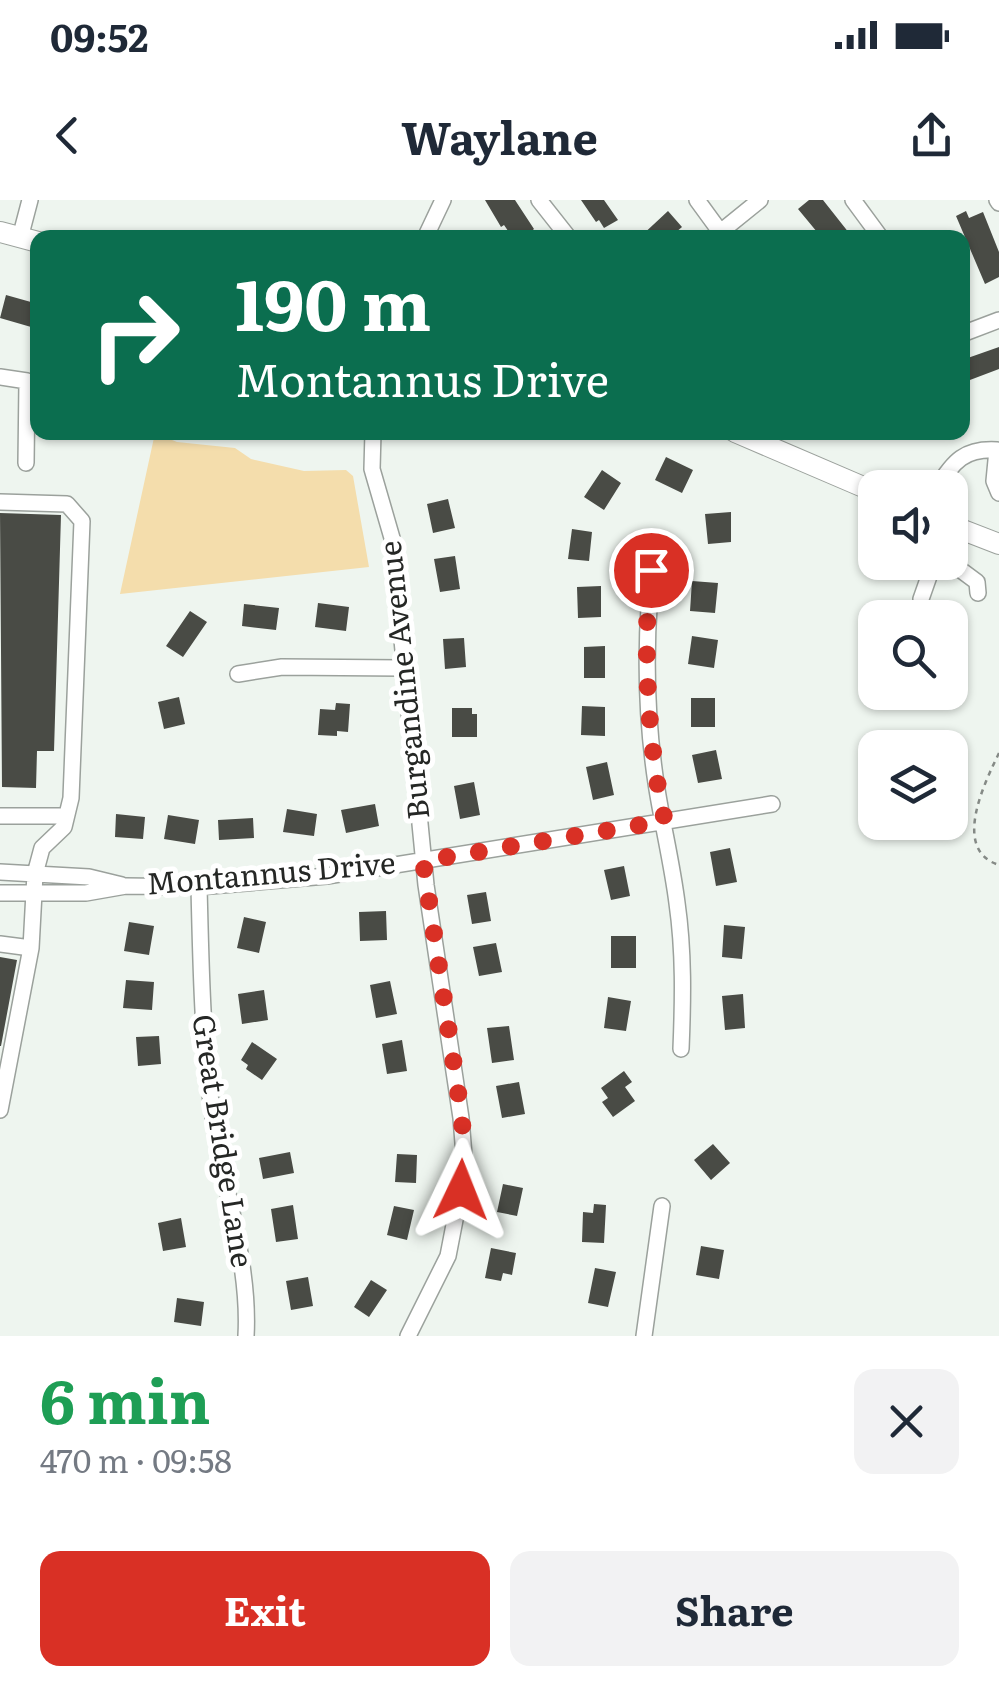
<!DOCTYPE html>
<html lang="en">
<head>
<meta charset="utf-8">
<style>
	:root { --surface:#fff; --page:#f2f2f3; --text:#1f2937; --muted:#747a83; --accent:#d93025 }
	body { margin:0; font-family:Literata,serif; background:var(--page); color:var(--text); height:100vh; display:flex; flex-direction:column; font-size:38px; white-space:nowrap }
	* { box-sizing:border-box; margin:0 }
	p { font-size:32px; color:var(--muted) }
	.icon { flex:none; width:55px; height:55px; fill:none; stroke:currentColor; stroke-width:2; stroke-linecap:round; stroke-linejoin:round }
	.map { position:relative; height:1136px; overflow:hidden }
	.details { display:flex; flex-direction:column; background:var(--surface); flex:1 }
	.details>* { flex:none }
	.hud { position:absolute; left:30px; top:30px; width:940px; height:210px; border-radius:20px; box-shadow:0 2px 8px #0004; background:#0b6e4f; color:#fff; overflow:hidden }
	.tools { position:absolute; left:858px; top:270px; display:grid; gap:20px }
	.tools a { display:grid; place-items:center; width:110px; height:110px; border-radius:20px; background:var(--surface); box-shadow:0 2px 8px #0004; font-size:50px }
	.pin { position:absolute; display:grid; place-items:center; width:85px; height:85px; color:#fff; margin:-42px; border:5px solid #fff; border-radius:50%; box-shadow:0 2px 10px #0007 }
	.me { position:absolute; width:110px; margin:-55px; rotate:2deg; stroke-linejoin:round; filter:drop-shadow(0 0 8px #0008) }
	.turn { display:flex; align-items:center; gap:35px; height:210px; padding:0 40px; font-size:45px }
	.turn .icon { width:130px; height:130px; stroke-width:2.5 }
	.turn b { display:block; font-size:70px; line-height:85px }
	.round { display:grid; place-items:center; flex:none; width:105px; height:105px; border-radius:20px; background:var(--page) }
	.headline { display:flex; align-items:center; justify-content:space-between; height:170px; padding:0 40px }
	h1 { font-size:60px; font-weight:700; line-height:75px; color:#1e9e55 }
	.primary-button { display:flex; gap:20px; margin-top:auto; padding:20px 40px }
	.primary-button a { flex:1; height:115px; border-radius:20px; background:var(--accent); color:#fff; font-size:40px; font-weight:700; line-height:115px; text-align:center }
	.primary-button a+a { background:var(--page); color:var(--text) }
	.status { display:flex; justify-content:space-between; align-items:center; height:70px; padding:0 50px; background:var(--surface); direction:ltr }
	.status svg { height:28px; fill:currentColor }
	header { display:flex; justify-content:space-between; align-items:center; height:130px; padding:0 40px; background:var(--surface); font-size:45px; font-weight:700 }
	.map>svg:first-child { display:block }
	.green { fill:#f4ddac }
	.building { fill:#494b45 }
	.lines { fill:none; stroke-linecap:round; stroke-linejoin:round }
	.minor-casing { stroke:#9ba19c; stroke-width:18 }
	.major-casing { stroke:#9ba19c; stroke-width:22 }
	.path { stroke:#858a86; stroke-width:2.5; stroke-dasharray:5 5; stroke-linecap:butt }
	.minor { stroke:#fff; stroke-width:15 }
	.major { stroke:#fff; stroke-width:20 }
	.route { stroke:#d93025; stroke-width:18; stroke-dasharray:0 32.4 }
	.labels { text-anchor:middle; stroke-width:10; stroke-linejoin:round; paint-order:stroke }
	.street-label { font-size:30px; fill:#252725; stroke:#fff }
</style>
</head>
<body>
<div class="status"><b>09:52</b><svg viewBox="0 0 49 12"><path d="M0 12V9h3v3zM5 12V6h3v6zM10 12V3h3v9zM15 12V0h3v12zM26 1h20v11H26zM47 4h2v5h-2z"/></svg></div>
<header><svg class="icon" aria-label="back" viewBox="0 0 24 24"><path d="M15 5l-7 7 7 7"/></svg>Waylane<svg class="icon" aria-label="share" viewBox="0 0 24 24"><path d="M12 15V3M7 8l5-5 5 5M5 13v7h14v-7"/></svg></header>
<div class="map">
<svg width="999" height="1136" viewBox="0 0 999 1136">
	<rect width="100%" height="100%" fill="#eef5ef"/>
	<path class="green" d="M155 233 177 242 235 248 251 259 304 271 346 270 353 276 369 367 120 394Z"/>
	<path class="building" d="M485 0H515L534 29 524 38H513L504 25 501 27Z
		M581 0H604L618 20 604 28 599 20 596 22Z
		M809 0H823L853 38H822L798 9Z
		M668 11 682 27 669 38H639Z
		M966 11 969 18 983 12 999 52V77L985 84 956 16Z
		M6 95 38 104V129L0 118Z
		M999 147V169L962 183V160Z
		M666 257 693 270 682 293 655 280Z
		M602 270 621 283 604 310 584 297Z
		M448 299 455 328 433 333 427 304Z
		M731 312V342L708 344 705 314Z
		M0 313 61 315 54 551H37L36 588 2 587Z
		M572 329 592 332 589 361 568 359Z
		M455 356 460 389 440 392 434 359Z
		M692 381 718 383 715 413 690 411Z
		M601 386V417L578 418 577 387Z
		M318 403 349 407 346 431 315 427Z
		M244 404 279 408 276 430 242 426Z
		M936 404H960L959 441H950V418H936Z
		M190 411 207 422 183 457 166 446Z
		M692 436 718 440 714 468 688 464Z
		M464 438 466 467 445 469 443 439Z
		M605 446V478H584V447Z
		M179 497 185 524 164 529 158 502Z
		M691 498H715V527H691Z
		M336 503 350 504 348 532 337 531V536L318 535 320 509 335 510Z
		M582 506 605 507V536L581 535Z
		M452 508H472V514H477V537H452Z
		M716 550 722 579 698 583 692 555Z
		M607 562 614 595 593 600 586 567Z
		M474 582 480 615 460 619 454 586Z
		M375 604 379 626 346 633 341 610Z
		M287 609 317 614 314 636 283 632Z
		M116 614 145 617 143 639 115 637Z
		M168 615 199 620 195 644 164 639Z
		M253 618 254 638 219 640 218 620Z
		M730 648 737 682 716 686 710 652Z
		M624 666 630 696 611 700 604 670Z
		M486 692 491 721 472 724 467 695Z
		M386 711 387 740 360 741 359 712Z
		M244 717 266 722 259 753 237 748Z
		M129 722 154 726 149 755 124 751Z
		M724 725 745 727 742 759 722 757Z
		M611 736H636V768H611Z
		M496 743 502 772 479 776 473 747Z
		M0 757 17 760 1 846H0Z
		M126 780 154 782 152 810 123 808Z
		M390 781 397 814 376 818 370 785Z
		M264 790 268 820 242 824 238 794Z
		M743 794 745 828 725 830 722 796Z
		M608 797 631 801 626 831 604 828Z
		M509 826 514 860 492 863 487 828Z
		M159 836 161 864 138 866 136 837Z
		M402 840 407 871 387 874 382 844Z
		M252 842 277 859 262 880 246 869 248 865 241 860Z
		M624 871 632 882 625 887 635 901 613 917 602 902 608 898 601 888Z
		M519 882 525 914 502 918 496 886Z
		M713 944 730 963 711 980 694 960Z
		M290 952 294 973 263 979 259 958Z
		M397 954 417 955 416 983 395 982Z
		M503 984 523 988 517 1016 497 1012Z
		M594 1004 606 1005 604 1043 582 1042 583 1012 593 1013Z
		M293 1005 298 1039 276 1042 271 1009Z
		M394 1006 414 1010 407 1040 387 1035Z
		M181 1018 186 1047 163 1051 158 1023Z
		M701 1046 724 1050 719 1079 696 1075Z
		M491 1048 516 1053 512 1075 503 1073 501 1081 485 1078Z
		M595 1068 616 1072 608 1107 588 1103Z
		M308 1077 313 1106 291 1110 286 1081Z
		M371 1080 387 1090 369 1117 354 1107Z
		M177 1098 204 1102 201 1126 174 1122Z"/>
	<g class="lines">
		<g class="minor-casing">
			<path id="minor" d="M539 0 569 38
				M697 0 724 37
				M853 0 881 38
				M997 0 999 3
				M20 38 30 0
				M425 38 443 0
				M713 38 760 0
				M962 134 999 120
				M0 177 27 181 26 263
				M373 232 372 269 392 338 426 685 461 918 465 968 448 1056 408 1136
				M937 288C953 261 965 248 997 250L994 281 999 293
				M0 302 67 304 82 321 71 598 64 627 42 648 35 674 31 748 0 744
				M656 338C645 417 644 503 656 583 662 623 672 663 677 703 684 752 683 800 681 849
				M950 362 977 382 978 393
				M921 399 934 362
				M238 474 282 467 402 468
				M0 616H66
				M0 672 89 677 122 685
				M199 687C201 766 202 845 214 924 225 993 250 1066 246 1136
				M0 693H86L126 686 199 687 327 676 772 604
				M0 910 31 748
				M644 1136 662 1006"/>
		</g>
		<g class="major-casing">
			<path id="major" d="M0 32 38 42
				M735 232 875 292
				M950 325 999 344"/>
		</g>
		<path class="path" d="M999 553C985 582 951 650 999 665"/>
		<use href="#minor" class="minor"/>
		<use href="#major" class="major"/>
	</g>
	<g class="lines">
		<path class="route" d="M461 990 464 968 462 918 423 661 665 621C648 550 642 443 651 370"/>
	</g>
	<g class="labels">
		<g class="street-label">
			<text transform="translate(405 480) rotate(-96)" y="10">Burgandine Avenue</text>
			<text transform="translate(271 674) rotate(-5)" y="10">Montannus Drive</text>
			<text transform="translate(222 941) rotate(81)" y="10">Great Bridge Lane</text>
		</g>
	</g>
</svg>
<div class="tools">
<a><svg class="icon" aria-label="sound" viewBox="0 0 24 24"><path d="M4 9h4l5-4v14l-5-4H4zM17 9q2 3 0 6"/></svg></a>
<a><svg class="icon" aria-label="search" viewBox="0 0 24 24"><circle cx="10" cy="10" r="6"/><path d="M15 15l6 6"/></svg></a>
<a><svg class="icon" aria-label="layers" viewBox="0 0 24 24"><path d="M12 4l9 5-9 5-9-5zM3 14l9 5 9-5"/></svg></a>
</div>
<div class="pin" style="left:651px;top:370px;background:#d93025"><svg class="icon" aria-label="arrive" viewBox="0 0 24 24"><path d="M6 21V4h12l-3 4 3 4H6"/></svg></div>
<svg class="me" style="left:461px;top:990px" viewBox="-20 -20 40 40"><path d="M0-17L14 15 0 8-14 15z" fill="#d93025" stroke="#fff" stroke-width="4"/></svg>
<div class="hud">
<div class="turn"><svg class="icon" aria-label="right" viewBox="0 0 24 24"><path d="M7 20v-9h11M14 6l5 5-5 5"/></svg><div><b>190 m</b>Montannus Drive</div></div>
</div>
</div>
<section class="details">
<div class="headline"><div><h1>6 min</h1><p>470 m · 09:58</p></div><a class="round"><svg class="icon" aria-label="close" viewBox="0 0 24 24"><path d="M6 6l12 12M18 6L6 18"/></svg></a></div>
<div class="primary-button"><a>Exit</a><a>Share</a></div>
</section>
</body>
</html>
